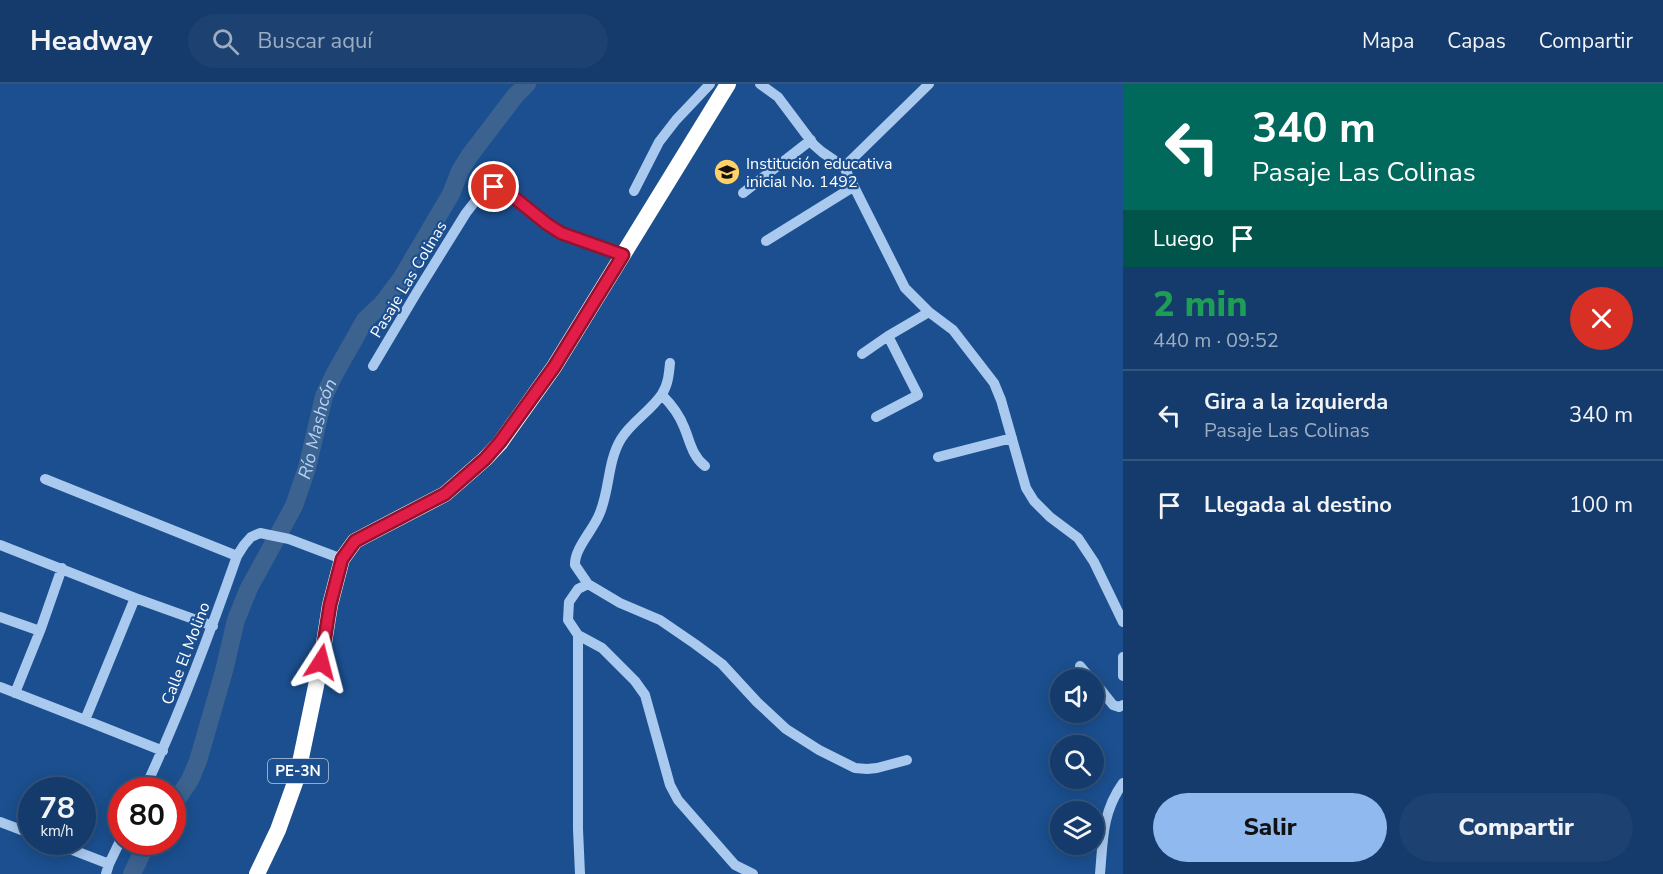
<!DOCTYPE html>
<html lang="es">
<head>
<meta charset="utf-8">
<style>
	:root { --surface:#143b6b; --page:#1d4271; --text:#f1f3f6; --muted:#9dadc1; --line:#33557e; --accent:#90b9f0 }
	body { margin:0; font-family:"Nunito Sans",sans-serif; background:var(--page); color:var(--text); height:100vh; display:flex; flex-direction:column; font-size:22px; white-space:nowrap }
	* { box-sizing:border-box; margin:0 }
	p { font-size:20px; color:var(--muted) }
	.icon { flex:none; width:33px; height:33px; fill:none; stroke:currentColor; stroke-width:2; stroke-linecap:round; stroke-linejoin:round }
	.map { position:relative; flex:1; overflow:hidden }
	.side { display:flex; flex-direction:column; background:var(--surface); width:540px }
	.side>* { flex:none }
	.banner { background:#00695c; color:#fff; overflow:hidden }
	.buttons { position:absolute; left:1050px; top:585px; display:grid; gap:12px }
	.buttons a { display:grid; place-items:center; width:54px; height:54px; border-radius:50%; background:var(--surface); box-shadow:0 3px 15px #0003,0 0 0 2px var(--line); font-size:30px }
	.speed { position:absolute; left:18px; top:693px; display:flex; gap:12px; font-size:30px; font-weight:700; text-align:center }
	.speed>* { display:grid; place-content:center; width:78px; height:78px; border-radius:50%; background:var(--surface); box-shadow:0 3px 15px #0003,0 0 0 2px var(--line); line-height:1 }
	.speed small { font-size:15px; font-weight:400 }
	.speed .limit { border:9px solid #d22; background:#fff; color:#111 }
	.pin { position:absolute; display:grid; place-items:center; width:51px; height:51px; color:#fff; margin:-26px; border:3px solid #fff; border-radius:50%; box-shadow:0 2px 6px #0007 }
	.me { position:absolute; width:66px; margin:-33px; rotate:9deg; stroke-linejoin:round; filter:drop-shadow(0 0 4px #0008) }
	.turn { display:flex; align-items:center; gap:21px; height:126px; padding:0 30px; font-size:27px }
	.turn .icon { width:78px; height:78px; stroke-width:2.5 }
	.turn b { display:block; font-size:42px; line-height:51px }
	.then { display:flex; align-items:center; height:57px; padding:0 30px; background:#0003; gap:12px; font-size:22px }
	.round { display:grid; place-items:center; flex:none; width:63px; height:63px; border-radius:32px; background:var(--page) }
	.head { display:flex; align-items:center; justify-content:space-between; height:102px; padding:0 30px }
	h1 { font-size:36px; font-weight:800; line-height:45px; color:#1e9e55 }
	.action { display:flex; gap:12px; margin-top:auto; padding:12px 30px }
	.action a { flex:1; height:69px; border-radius:36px; background:var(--accent); color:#111; font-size:24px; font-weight:800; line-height:69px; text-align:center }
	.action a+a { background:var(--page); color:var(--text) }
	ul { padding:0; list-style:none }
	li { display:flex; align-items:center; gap:18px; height:90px; padding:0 30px; border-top:2px solid var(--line) }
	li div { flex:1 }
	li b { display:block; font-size:22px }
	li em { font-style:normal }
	header { display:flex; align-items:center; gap:36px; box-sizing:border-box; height:84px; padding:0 30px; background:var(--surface); border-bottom:2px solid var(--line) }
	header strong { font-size:28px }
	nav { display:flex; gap:33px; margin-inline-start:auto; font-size:21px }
	.search { width:420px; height:54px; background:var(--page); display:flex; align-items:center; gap:15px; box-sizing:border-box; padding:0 21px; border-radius:33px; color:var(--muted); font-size:22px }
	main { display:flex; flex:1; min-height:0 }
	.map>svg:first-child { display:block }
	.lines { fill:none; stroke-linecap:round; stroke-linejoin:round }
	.river { stroke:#3c6290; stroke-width:18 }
	.minor { stroke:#a9c9ee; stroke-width:10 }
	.highway { stroke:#fff; stroke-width:16 }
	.route-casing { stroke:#92132f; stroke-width:15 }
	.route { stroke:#e11d48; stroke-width:10 }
	.labels { text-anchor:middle; stroke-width:4.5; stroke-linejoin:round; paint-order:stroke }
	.shield { fill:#1b4f8f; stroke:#bbcadd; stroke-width:1.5 }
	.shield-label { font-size:15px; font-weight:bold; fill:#fff }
	.poi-label { font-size:16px; fill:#fff; stroke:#1b4f8f; text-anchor:start }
	.street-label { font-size:16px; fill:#fff; stroke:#1b4f8f }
	.water-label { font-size:18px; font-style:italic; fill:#b5d3f5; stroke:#1b4f8f }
</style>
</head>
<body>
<header>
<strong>Headway</strong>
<div class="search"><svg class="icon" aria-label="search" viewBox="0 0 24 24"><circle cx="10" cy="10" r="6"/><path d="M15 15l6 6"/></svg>Buscar aquí</div>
<nav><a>Mapa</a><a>Capas</a><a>Compartir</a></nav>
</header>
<main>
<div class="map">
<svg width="1123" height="790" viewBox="0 0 1123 790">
	<rect width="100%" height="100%" fill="#1b4f8f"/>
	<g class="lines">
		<g class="river">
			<path id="s1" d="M172 723 190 696 198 677 224 587 236 536 249 504 294 422 307 384 324 312 334 291 365 236 383 219 401 195 451 110 460 87 470 71 515 12 527 0"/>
			<path d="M132 790 147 758"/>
		</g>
		<path class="minor" d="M760 0 778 13 814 61 822 68 844 83 905 204 929 228 953 246 994 299 1001 316 1026 404 1034 417 1050 433 1078 454 1094 478 1123 538
			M844 83 929 0
			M634 107 659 58 676 36 710 0
			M743 109 811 56
			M766 157 853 103
			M862 270 888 252 929 228
			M373 282 417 208 466 129 484 106 494 103 506 107 547 140 561 149 623 171
			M662 311C671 320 679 330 684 343 690 357 692 372 705 382
			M876 333 918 311 888 252
			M938 373 1012 354
			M45 395 237 472
			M0 461 135 514 213 542
			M588 500 575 481C574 465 593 446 599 431 610 407 607 378 621 355 631 338 651 327 662 310 668 301 669 290 670 279
			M0 533 40 547
			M578 551V745L580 790
			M1123 573V592
			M1080 582 1092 596
			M1094 597 1113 621 1119 623 1123 621
			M0 603 85 636 163 667
			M15 609 40 547 62 484
			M85 636 135 514
			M144 706C180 630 209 552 237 472L244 461 251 453 260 449 289 455 342 475
			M0 738 32 750
			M52 758 109 780
			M106 790 109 780 122 753
			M753 790 735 781 678 716 670 701 645 611 635 597 602 564 578 551 568 536 569 518 578 505 588 500 620 519 660 536 695 560 722 580 757 618 786 645 819 666 855 684 867 685 877 684 907 676
			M1100 790C1103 756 1102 728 1123 699"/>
		<path class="highway" d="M257 790 278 746 297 693 321 578 330 521 342 475 355 457 445 410 485 375 500 359 554 283 728 0"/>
	</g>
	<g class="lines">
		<g class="route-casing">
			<path id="route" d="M321 578 330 521 342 475 355 457 445 410 485 375 500 358 554 283 623 171 561 149 547 140 506 107 494 103"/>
		</g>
		<use href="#route" class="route"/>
	</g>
	<defs>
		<g id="school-disc" transform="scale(1.35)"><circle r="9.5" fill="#ffd166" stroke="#1b4f8f"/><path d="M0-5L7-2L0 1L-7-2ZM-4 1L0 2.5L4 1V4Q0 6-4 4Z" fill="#111"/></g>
	</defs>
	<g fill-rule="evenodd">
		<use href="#school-disc" x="727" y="88"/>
	</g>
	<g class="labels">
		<rect class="shield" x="268" y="675" width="60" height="24" rx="4.5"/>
		<g class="shield-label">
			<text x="298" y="692">PE-3N</text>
		</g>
		<g class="poi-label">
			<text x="746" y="85">Institución educativa<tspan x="746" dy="18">inicial No. 1492</tspan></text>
		</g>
		<g class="street-label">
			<text transform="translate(408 195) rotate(-59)" y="6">Pasaje Las Colinas</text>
			<text transform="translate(185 569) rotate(-69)" y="6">Calle El Molino</text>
		</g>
		<g class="water-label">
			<text dy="6" stroke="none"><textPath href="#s1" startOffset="408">Río Mashcón</textPath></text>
		</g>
	</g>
</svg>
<div class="buttons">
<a><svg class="icon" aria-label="sound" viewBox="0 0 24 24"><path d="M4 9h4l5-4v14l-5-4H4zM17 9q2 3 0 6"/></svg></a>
<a><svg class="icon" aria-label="search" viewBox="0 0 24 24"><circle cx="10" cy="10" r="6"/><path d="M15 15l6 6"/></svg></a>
<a><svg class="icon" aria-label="layers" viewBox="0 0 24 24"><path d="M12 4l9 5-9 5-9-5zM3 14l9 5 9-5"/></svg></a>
</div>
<div class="speed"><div>78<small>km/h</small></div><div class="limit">80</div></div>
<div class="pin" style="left:494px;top:103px;background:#d93025"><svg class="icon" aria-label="arrive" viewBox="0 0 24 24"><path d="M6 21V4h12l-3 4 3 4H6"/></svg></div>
<svg class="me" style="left:321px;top:578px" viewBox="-20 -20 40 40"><path d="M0-17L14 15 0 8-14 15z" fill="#e11d48" stroke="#fff" stroke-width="4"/></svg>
</div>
<section class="side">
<div class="banner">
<div class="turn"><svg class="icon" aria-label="left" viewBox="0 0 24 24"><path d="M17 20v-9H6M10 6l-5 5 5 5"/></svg><div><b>340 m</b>Pasaje Las Colinas</div></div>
<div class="then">Luego<svg class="icon" aria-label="arrive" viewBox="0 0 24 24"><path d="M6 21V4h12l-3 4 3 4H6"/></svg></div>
</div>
<div class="head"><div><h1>2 min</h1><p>440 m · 09:52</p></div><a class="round" style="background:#d93025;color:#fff"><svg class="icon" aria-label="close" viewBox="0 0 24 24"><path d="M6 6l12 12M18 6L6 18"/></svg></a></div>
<ul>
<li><svg class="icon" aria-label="left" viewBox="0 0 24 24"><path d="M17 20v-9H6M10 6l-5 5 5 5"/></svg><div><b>Gira a la izquierda</b><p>Pasaje Las Colinas</p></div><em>340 m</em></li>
<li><svg class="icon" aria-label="arrive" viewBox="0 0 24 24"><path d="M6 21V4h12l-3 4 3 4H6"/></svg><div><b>Llegada al destino</b></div><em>100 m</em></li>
</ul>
<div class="action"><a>Salir</a><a>Compartir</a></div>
</section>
</main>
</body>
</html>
